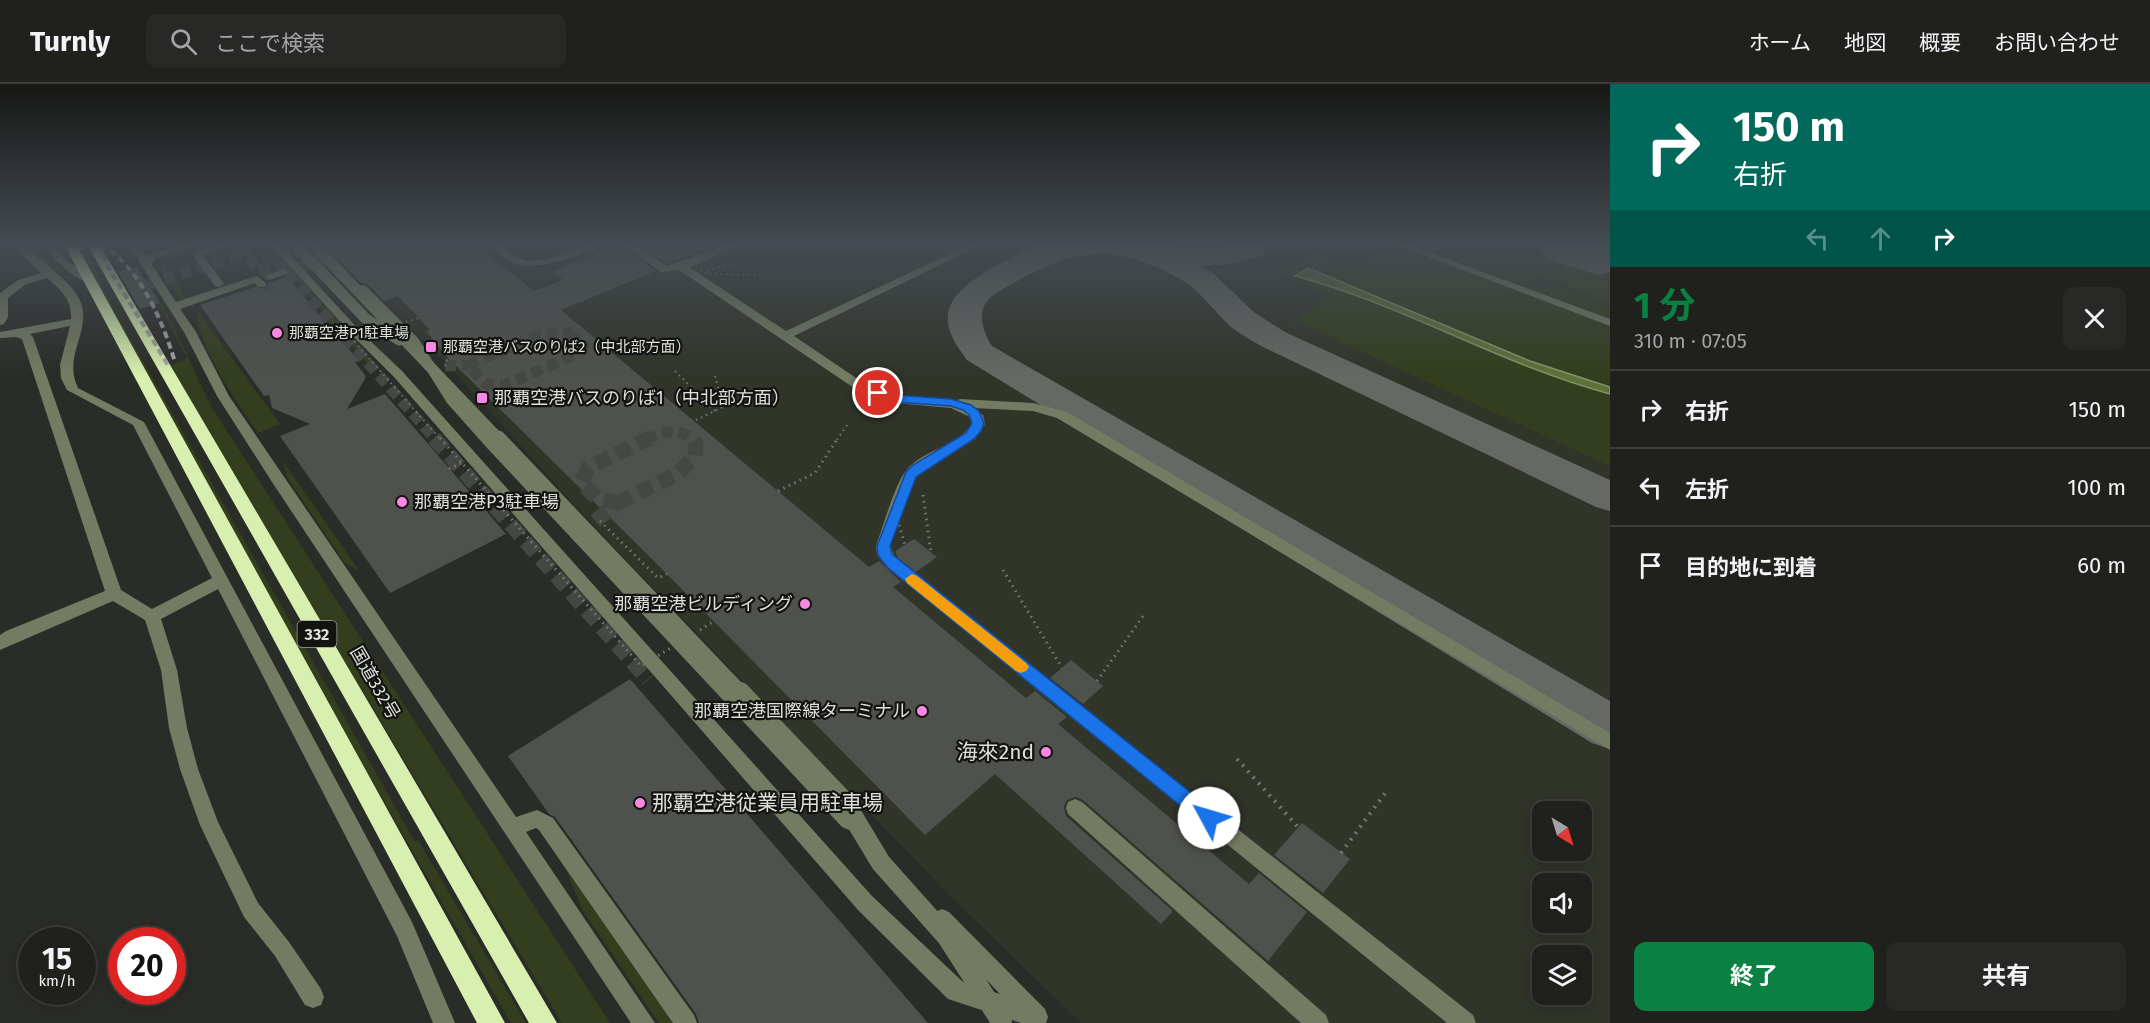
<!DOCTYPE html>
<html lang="ja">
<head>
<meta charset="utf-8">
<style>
	:root { --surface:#20211d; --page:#282926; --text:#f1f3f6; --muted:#a2a3a4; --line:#3d3e3b; --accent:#0b8043 }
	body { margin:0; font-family:"Fira Sans","Noto Sans JP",sans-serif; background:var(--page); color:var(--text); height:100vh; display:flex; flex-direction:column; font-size:22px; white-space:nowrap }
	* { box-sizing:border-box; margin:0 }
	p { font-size:20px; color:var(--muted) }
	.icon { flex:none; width:33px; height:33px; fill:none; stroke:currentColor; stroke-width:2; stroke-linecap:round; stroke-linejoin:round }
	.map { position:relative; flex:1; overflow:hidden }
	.sheet { display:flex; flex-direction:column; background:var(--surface); width:540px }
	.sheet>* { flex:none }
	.banner { background:#00695c; color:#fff; overflow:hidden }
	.needle { width:39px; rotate:142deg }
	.tools { position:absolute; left:1532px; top:717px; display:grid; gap:12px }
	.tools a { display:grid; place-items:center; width:60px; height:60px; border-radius:12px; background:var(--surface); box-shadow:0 3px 15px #0003,0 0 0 2px var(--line); font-size:30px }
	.speed { position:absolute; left:18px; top:843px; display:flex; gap:12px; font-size:30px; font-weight:700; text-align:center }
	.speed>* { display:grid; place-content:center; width:78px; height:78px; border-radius:50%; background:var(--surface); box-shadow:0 3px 15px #0003,0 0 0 2px var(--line); line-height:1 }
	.speed small { font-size:15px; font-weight:400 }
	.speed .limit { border:9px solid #d22; background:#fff; color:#111 }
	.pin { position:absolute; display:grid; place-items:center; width:51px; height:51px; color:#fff; margin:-26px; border:3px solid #fff; border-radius:50%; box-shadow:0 2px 6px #0007 }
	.me { position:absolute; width:66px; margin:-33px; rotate:309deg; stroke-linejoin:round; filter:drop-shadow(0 0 4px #0008) }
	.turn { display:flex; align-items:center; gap:21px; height:126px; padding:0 24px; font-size:27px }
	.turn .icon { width:78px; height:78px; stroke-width:2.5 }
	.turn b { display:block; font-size:42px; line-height:51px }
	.lanes { display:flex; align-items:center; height:57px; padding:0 24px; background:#0003; justify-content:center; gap:30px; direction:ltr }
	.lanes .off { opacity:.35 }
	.round { display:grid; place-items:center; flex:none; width:63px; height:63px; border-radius:12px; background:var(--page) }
	.head { display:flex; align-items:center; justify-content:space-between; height:102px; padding:0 24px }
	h1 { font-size:36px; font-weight:700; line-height:45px; color:var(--accent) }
	.primary-button { display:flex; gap:12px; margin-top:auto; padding:12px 24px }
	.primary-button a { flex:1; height:69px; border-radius:12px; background:var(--accent); color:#fff; font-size:24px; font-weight:700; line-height:69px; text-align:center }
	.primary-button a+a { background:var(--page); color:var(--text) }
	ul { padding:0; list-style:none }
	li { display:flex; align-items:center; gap:18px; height:78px; padding:0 24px; border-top:2px solid var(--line) }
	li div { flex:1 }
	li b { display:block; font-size:22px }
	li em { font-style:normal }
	header { display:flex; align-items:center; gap:36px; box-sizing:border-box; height:84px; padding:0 30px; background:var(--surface); border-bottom:2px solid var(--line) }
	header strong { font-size:28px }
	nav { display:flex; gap:33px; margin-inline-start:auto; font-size:21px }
	.search { width:420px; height:54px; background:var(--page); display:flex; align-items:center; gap:15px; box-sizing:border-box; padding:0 21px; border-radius:12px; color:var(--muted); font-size:22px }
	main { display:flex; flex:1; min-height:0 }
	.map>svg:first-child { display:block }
	.built { fill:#303429; fill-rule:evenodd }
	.green { fill:#333e1e }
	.water { fill:#5e7238; stroke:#849369; stroke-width:1.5 }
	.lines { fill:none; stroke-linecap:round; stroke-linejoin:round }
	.taxiway { fill:#666863; fill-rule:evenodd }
	.runway { fill:#666863; fill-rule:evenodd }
	.building { fill:#4f514c }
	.minor-tunnel-far1 { stroke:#454742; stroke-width:11; stroke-dasharray:11 6; stroke-linecap:butt }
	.minor-tunnel { stroke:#454742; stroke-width:15; stroke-dasharray:15 8; stroke-linecap:butt }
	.path-far2 { stroke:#757773; stroke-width:2; stroke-dasharray:1.5 4; stroke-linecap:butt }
	.path-far1 { stroke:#757773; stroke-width:3; stroke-dasharray:1.5 4.5; stroke-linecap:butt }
	.path { stroke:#757773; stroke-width:4; stroke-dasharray:2 6; stroke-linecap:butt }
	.minor { fill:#737c63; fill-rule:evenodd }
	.highway { fill:#d8efb0; fill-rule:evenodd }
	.rail { stroke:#a2a49f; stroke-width:4; stroke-dasharray:7 4; stroke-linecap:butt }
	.path-bridge-far1 { stroke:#757773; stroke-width:2; stroke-dasharray:1.5 4; stroke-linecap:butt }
	.path-bridge { stroke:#757773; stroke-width:3; stroke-dasharray:1.5 4.5; stroke-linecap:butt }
	.minor-bridge-far2 { stroke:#737c63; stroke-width:11 }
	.minor-bridge-far1 { stroke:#737c63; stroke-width:15 }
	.minor-bridge { stroke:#737c63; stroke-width:20 }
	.route { fill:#1a73e8; stroke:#114b97; stroke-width:1.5 }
	.slow { fill:#f59e0b }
	.poi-dot { fill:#fb87e5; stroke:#131411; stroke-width:2 }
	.labels { text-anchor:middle; stroke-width:4.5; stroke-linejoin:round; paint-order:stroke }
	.far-poi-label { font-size:15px; fill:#dddfdb; stroke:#131411; text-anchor:start }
	.shield { fill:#131411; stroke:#a0a29e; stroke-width:1.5 }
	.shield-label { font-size:16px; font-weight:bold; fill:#dddfdb }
	.poi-label { font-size:18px; fill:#dddfdb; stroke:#131411; text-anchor:start }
	.street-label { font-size:18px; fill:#dddfdb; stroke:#131411 }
	.near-poi-label { font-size:21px; fill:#dddfdb; stroke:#131411; text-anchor:end }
</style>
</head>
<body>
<header>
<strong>Turnly</strong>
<div class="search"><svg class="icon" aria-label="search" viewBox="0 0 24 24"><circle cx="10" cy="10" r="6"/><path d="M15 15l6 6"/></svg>ここで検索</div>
<nav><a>ホーム</a><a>地図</a><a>概要</a><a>お問い合わせ</a></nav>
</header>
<main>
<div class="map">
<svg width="1610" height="939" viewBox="0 0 1610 939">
	<rect width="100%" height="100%" fill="#2a2c27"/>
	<path class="built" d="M328 160H1610V939H1081L950 812 599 448 445 278ZM1542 728H1581V766H1542ZM1542 800H1581V838H1542ZM1542 872H1581V910H1542Z"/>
	<path class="green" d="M30 160H38L50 176 79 198 73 200 43 178Z
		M75 160H82L120 237 415 758 418 756 526 939H511L335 632Z
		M196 160H214L170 174 164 179 186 214 248 194 249 196 183 216 181 215 163 189 158 172Z
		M244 160 270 161 379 285 374 287 280 179 267 183 251 165 243 167 239 161Z
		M1391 160H1397L1610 242V382L1295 237 1330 211 1283 190 1314 169 1354 185Z
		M1409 160H1529L1608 188 1610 187V220L1535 191 1526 190 1535 197 1533 201 1541 204 1556 202 1610 224V237Z
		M159 220H161C181 253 194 289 212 324L610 939H562L168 283 187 274Z
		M197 229H199L280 340 258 349C238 320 198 263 197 229Z
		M283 377 360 488 344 478 287 393Z
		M538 735 680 939H659L583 827 566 786 538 744Z"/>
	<path class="water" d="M1308 184 1530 277 1610 303V310C1501 281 1404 221 1295 192Z"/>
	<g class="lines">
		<path class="taxiway" d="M1038 160H1153L1195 164 1263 160 1267 166 1263 172 1229 180 1200 182 1213 189 1255 229 1285 248 1610 396V427L1596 423 1261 262C1251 256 1240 250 1230 242 1217 230 1206 215 1192 203 1182 195 1168 188 1156 183 1094 155 1052 176 998 208 975 221 980 243 992 262L1610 617V665L1592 659 967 276C959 265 950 253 948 239 942 201 1011 175 1038 160Z"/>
		<path class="runway" d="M1537 160H1610V188L1599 191 1548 176Z"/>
	</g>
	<path class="building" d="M324 160H475L534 207 563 196 553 187 621 162 656 187 561 226 869 483 879 477 901 498 893 503 1026 614 1035 607 1067 633 1058 640 1249 800 1259 789 1307 828 1268 877 1083 716 1076 713 1067 716 1064 723 1066 732 1173 827 1161 840 995 690 925 751 653 476 448 274 426 247 430 246 398 212 384 217 368 200 361 199Z
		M637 160H722L667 180Z
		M137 183 148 200 160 219 140 225 118 188Z
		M287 193 359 277 355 278 365 291V295L347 325 385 310 506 450 390 509 280 352 310 340 272 324 269 311 264 312 200 221 255 203 266 205 268 199Z
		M914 455 937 473 916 488 898 474 895 467Z
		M1071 576 1103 602 1083 620 1050 594Z
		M630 595 786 775 928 939H699L696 930 555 733 549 730 508 672Z
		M1302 739 1350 775 1323 809 1274 771Z"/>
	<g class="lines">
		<path class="minor-tunnel-far1" d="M238 162 259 188 281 181 436 356
			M283 188 346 168
			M148 200 250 168
			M570 249 584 261 575 271 505 301 486 300 468 281 539 251Z
			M445 282 468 281
			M646 356C662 348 679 342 693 356"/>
		<path class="minor-tunnel" d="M434 354 648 596
			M618 419 597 414 581 399 588 384 650 354
			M618 419 677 390 695 373 696 359 691 354
			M577 451 618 419"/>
		<path class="path-far2" d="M776 160 780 162 794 160
			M250 168 263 184
			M707 187 748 174
			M445 282 448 274
			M675 287 715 327
			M696 336 723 323 714 288
			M837 356 847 341"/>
		<path class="path-far1" d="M778 407 815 389 838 354
			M923 411 931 469
			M600 437 658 494 667 490
			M1003 486 1062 584
			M1097 597 1143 532"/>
		<path class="path" d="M1237 675 1298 743
			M1341 769 1386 708"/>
		<path class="minor" d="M16 160H26C40 180 76 198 82 222 89 250 63 273 78 304L144 338 412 838 455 939H433L397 852 218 505 161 535 177 586 187 644 198 685 218 738 258 819 289 858 321 905 324 913 321 921 313 924 305 921 275 872 244 833 200 741 180 685 169 644 161 586 145 536 113 517 0 566V551L6 547 105 507 22 255 16 253 0 254V248L71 235C72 215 61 206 47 194L26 200 8 214V233L4 240 0 241V209L18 196 41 189 26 175ZM70 242 60 281 61 294 67 306 133 341 212 494 152 525 121 506 33 253 30 250Z
			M41 160H51L69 178 93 194V198C76 200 51 172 41 160Z
			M128 160H138L146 172 181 160H196L195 162 155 174 152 181 176 218 257 192 266 199V203H258L255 199 180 225 196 248 229 312 516 733 537 726 553 734 694 931 697 939H673L539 746 536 744 526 748 655 939H631L272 398 217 312 184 248Z
			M220 160H235L203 171 224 200 219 203 215 202 192 170Z
			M270 160H280L362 249 402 287 872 812 963 898 1000 910 935 842 932 835 935 828 942 825 949 828 1045 925 1048 933 1046 939H1021L948 915 858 826 394 293 354 253Z
			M490 160H501C506 164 510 169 516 172 541 188 574 158 600 160 586 172 539 185 520 181 508 179 498 169 490 160Z
			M622 160H633L667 182 728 160H741L740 162 689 183 786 247 971 160H983L794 252 868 302 895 311 955 317 960 315 1033 319 1067 328 1610 649V666L1057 334 1033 327 974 324 983 331 985 340 975 355 916 393 890 462 896 475 1473 931 1476 939H1447L886 483 877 471 876 462C882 445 895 401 905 388 921 366 956 363 972 340L970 333 951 324 895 319 860 308 679 186 661 188Z
			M1394 160H1407L1610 235V242Z
			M283 185 288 188 287 190 269 196 264 193Z
			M362 201 366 202 418 254 456 314 498 359 856 731 859 737 856 743 849 746 842 743 488 365 447 319 409 258 358 206V202Z
			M1075 715 1082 718 1326 931 1329 939H1301L1068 730 1066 724 1068 718Z"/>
		<path class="highway" d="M64 160H76L505 939H477Z
			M87 160H99L557 939H529Z"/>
		<path class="rail" d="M99 160 109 185 168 281
			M101 160C140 184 162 235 175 278"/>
		<path class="path-bridge-far1" d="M583 160 600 170
			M687 175 707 190 760 191
			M406 238 419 234
			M369 252 354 257 441 356"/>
		<path class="path-bridge" d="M440 354 641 582 674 562
			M449 385 461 379
			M892 418 905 461
			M700 546 714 537"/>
		<path class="minor-bridge-far2" d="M295 160 365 234 399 256
			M313 160 500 356"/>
		<path class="minor-bridge-far1" d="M498 354 742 610"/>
		<path class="minor-bridge" d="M740 608 843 716 881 779 947 853 1002 939"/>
	</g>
	<linearGradient id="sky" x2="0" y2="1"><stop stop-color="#171815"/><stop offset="0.55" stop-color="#444b52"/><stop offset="1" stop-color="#444b52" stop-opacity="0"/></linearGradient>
	<rect width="1610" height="291" fill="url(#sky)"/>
	<path class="route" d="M878 306 894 311 951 315 971 321 979 327 984 339 981 347 974 355 916 393 890 462 892 470 1215 728 1218 734 1215 740 1209 742 1203 740 887 483 878 471 877 462 906 388 913 381 966 349 972 339 969 331 963 326 951 322 893 318 874 312 873 309Z"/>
	<path class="slow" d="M912 490 917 492 1026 579 1029 583 1026 587 1021 589 1016 587 907 499 905 495Z"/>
	<g class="poi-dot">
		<circle cx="277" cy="249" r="6"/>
		<rect x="425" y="257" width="12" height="12" rx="3"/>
		<rect x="476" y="308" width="12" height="12" rx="3"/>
		<circle cx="402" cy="418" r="6"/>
		<circle cx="805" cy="520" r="6"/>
		<circle cx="922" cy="627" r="6"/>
		<circle cx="1046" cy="668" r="6"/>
		<circle cx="640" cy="719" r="6"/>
	</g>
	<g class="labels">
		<g class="far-poi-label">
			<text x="289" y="254">那覇空港P1駐車場</text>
			<text x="443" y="268">那覇空港バスのりば2（中北部方面）</text>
		</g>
		<rect class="shield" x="297.5" y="537" width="39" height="26" rx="4.5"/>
		<g class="shield-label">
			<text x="317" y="556">332</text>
		</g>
		<g class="poi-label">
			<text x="494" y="320">那覇空港バスのりば1（中北部方面）</text>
			<text x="414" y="424">那覇空港P3駐車場</text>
			<text x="793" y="526" text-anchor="end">那覇空港ビルディング</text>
			<text x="910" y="633" text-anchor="end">那覇空港国際線ターミナル</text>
		</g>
		<g class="street-label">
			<text transform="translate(375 599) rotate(60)" y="6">国道332号</text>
		</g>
		<g class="near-poi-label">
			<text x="1034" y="675">海來2nd</text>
			<text x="652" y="726" text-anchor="start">那覇空港従業員用駐車場</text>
		</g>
	</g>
</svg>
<div class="tools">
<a><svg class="needle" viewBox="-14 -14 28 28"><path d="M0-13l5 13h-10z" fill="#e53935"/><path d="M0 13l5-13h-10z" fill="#a2a3a4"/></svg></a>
<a><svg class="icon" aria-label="sound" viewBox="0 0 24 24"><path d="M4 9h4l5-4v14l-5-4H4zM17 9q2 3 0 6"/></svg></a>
<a><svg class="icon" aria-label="layers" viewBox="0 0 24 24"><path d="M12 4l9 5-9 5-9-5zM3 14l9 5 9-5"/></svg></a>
</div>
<div class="speed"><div>15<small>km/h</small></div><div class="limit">20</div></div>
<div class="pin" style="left:878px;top:309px;background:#d93025"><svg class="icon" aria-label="arrive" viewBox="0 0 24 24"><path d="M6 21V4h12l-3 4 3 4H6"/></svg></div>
<svg class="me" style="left:1209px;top:734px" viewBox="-20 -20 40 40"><circle r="19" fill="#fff"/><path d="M0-13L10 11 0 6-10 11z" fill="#1a73e8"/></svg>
</div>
<section class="sheet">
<div class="banner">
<div class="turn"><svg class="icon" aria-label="right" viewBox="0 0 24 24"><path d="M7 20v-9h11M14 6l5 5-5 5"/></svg><div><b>150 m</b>右折</div></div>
<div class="lanes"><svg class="icon off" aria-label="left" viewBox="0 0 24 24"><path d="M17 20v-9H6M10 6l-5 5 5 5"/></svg><svg class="icon off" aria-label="ahead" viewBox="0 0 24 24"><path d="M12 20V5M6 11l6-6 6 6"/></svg><svg class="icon" aria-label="right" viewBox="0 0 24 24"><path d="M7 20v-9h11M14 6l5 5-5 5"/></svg></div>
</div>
<div class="head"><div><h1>1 分</h1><p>310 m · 07:05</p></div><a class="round"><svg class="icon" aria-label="close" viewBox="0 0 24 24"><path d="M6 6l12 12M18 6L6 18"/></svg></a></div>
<ul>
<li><svg class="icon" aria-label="right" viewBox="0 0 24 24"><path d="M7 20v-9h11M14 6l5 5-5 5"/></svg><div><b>右折</b></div><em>150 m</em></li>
<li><svg class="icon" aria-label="left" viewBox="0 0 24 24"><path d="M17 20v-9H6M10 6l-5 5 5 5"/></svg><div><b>左折</b></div><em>100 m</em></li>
<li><svg class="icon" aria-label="arrive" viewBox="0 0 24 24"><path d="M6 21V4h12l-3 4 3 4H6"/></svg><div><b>目的地に到着</b></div><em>60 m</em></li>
</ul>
<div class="primary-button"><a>終了</a><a>共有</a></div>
</section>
</main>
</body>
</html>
